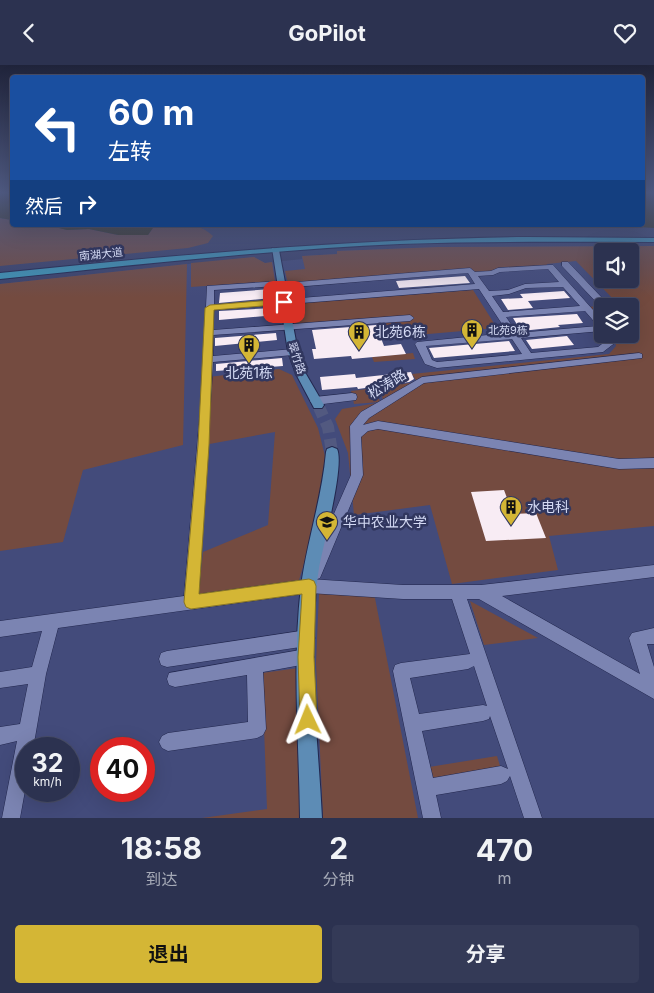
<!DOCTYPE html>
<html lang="zh">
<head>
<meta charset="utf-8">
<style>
	:root { --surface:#2c3250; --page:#343a57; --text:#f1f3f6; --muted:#a6aab7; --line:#484d67; --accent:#d4b635 }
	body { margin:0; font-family:Inter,"Noto Sans SC",sans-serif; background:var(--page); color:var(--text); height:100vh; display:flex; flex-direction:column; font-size:19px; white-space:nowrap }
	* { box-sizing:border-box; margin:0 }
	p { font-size:16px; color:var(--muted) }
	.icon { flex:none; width:28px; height:28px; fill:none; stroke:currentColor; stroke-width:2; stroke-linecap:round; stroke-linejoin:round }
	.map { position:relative; height:753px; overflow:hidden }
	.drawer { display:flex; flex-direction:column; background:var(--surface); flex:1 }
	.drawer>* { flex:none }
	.top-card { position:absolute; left:10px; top:10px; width:635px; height:152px; border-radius:5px; box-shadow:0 5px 20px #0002,0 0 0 1px var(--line); background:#1a4fa0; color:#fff; overflow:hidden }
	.fabs { position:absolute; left:594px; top:178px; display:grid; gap:10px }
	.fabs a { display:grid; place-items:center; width:45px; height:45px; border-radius:5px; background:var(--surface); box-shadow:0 5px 20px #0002,0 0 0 1px var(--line); font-size:25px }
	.speed { position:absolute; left:15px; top:672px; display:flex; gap:10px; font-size:25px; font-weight:700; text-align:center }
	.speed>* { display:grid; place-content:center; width:65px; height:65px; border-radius:50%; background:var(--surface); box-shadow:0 5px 20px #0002,0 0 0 1px var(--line); line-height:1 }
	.speed small { font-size:12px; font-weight:400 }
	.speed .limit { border:8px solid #d22; background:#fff; color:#111 }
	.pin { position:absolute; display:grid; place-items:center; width:42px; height:42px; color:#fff; margin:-21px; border-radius:10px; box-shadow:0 2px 8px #0006 }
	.me { position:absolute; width:55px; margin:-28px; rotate:358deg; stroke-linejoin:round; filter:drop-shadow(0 0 4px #0008) }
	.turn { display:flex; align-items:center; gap:18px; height:105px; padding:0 15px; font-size:22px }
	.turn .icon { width:65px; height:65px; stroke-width:2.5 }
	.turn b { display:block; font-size:35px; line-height:42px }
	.then { display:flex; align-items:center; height:48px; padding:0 15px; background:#0003; gap:10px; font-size:19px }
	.eta { display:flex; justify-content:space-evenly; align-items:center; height:85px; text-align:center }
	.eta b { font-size:30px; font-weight:700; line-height:35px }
	.action { display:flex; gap:10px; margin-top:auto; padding:10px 15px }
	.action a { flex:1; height:58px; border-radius:5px; background:var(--accent); color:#111; font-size:20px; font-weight:700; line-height:58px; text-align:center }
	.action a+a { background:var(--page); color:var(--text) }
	header { display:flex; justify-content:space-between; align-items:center; height:65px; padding:0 15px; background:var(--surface); font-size:22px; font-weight:700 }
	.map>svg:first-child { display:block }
	.built { fill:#434b7b; fill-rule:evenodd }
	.green { fill:#744b40; fill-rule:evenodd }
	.water { fill:#382f0d }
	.building { fill:#f8ecf4 }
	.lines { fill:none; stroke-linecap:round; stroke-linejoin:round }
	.secondary-tunnel { stroke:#525980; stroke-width:12; stroke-dasharray:12 6; stroke-linecap:butt }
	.street-casing { stroke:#22274e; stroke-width:1 }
	.secondary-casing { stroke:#22274e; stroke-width:2 }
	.primary-casing { stroke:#22274e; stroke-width:2 }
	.street { fill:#7b84b2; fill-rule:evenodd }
	.secondary { fill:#5d8cb5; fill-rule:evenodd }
	.primary { fill:#3f95b7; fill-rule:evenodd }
	.route { fill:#d4b635; stroke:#8a7622 }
	.labels { text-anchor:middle; stroke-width:5; stroke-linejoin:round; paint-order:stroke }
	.far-street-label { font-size:11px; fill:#d4daf4; stroke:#31375f }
	.far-poi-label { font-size:11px; fill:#d4daf4; stroke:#31375f; text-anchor:start }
	.poi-label { font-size:14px; fill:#d4daf4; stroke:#31375f; text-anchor:start }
	.street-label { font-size:14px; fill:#d4daf4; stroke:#31375f }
</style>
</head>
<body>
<header><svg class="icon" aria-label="back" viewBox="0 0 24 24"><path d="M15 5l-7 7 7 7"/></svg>GoPilot<svg class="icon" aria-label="heart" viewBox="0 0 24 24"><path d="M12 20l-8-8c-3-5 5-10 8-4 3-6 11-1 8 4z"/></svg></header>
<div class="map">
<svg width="654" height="753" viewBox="0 0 654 753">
	<rect width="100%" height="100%" fill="#3b426b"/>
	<path class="built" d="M654 181V753H0V219L254 192 265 198 302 194V191L337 189V186L438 182ZM602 186H630V214H602ZM602 241H630V269H602ZM26 684H69V726H26ZM101 684H144V726H101Z"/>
	<path class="green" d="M0 153 12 155V160H47L67 165 89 164 118 170H148L155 160C175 160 198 156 213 171L208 178 188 183 0 201Z
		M654 181V461L549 471 558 505 452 519 430 440 354 450 348 388 335 354 342 344 383 337 381 322 417 317 412 309 609 289 616 281 613 269H630V241H602V258L588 242 618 239 576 196 547 199V201L496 204 492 206 474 208 471 203 290 218 287 215 285 206 305 204 302 191 337 189V186L438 182ZM602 186H630V214H602Z
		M254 192 265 198 272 197 275 216 191 222V198Z
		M187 199 183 380 83 405 63 477 0 486V219Z
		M473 225 497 263 383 273 374 253 290 259 286 239Z
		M413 288 415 294 374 297 372 292Z
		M279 304 292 310 318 363 328 403 322 438 297 522 198 535 203 487 268 460 275 367 204 380 208 312Z
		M376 323 380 337 354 339 351 326Z
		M319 528H374L418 753H323L316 598Z
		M470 536 538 573 484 580Z
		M298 603 301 753H202L267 744 262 608Z
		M497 691 501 704 432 715 429 702Z"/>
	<path class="water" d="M0 127H12V155L0 153Z
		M643 127H654V163L622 161 621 160H642Z
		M47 160H155L148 170H118L89 164 67 165Z"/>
	<path class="building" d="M465 211 470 218 399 223 396 216Z
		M271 224 272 233 219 238 220 228Z
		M564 226 570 233 528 236 533 243 508 245 501 234 523 233 520 229Z
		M273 243H275L276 250 219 255V246Z
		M577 249 583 258 558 260 560 262 521 266 513 253Z
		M376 260 384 281 401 279 406 289 352 294 351 291 314 294 312 284H316L312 265Z
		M276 268 277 275 215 281V273Z
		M567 271 574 280 532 284 526 275Z
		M509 276 515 286 434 293 429 283Z
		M282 293 283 301 216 306V299Z
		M411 307 414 314 409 317 358 324 357 322 322 325 320 312 355 309 356 313Z
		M504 425 513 449 536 448 546 473 486 476 471 427Z"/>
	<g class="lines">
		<path class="secondary-tunnel" d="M318 340 328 362 332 387"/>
		<g class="street-casing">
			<path id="street" d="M562 197H568L604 235V239H598L562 201Z
				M550 200H553L602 255V266L521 273 531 288 598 282 606 276 603 269H611L616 277 603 287 437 303 425 299 415 279 417 277 508 268 479 224 214 245 213 265 410 250 414 253 410 256 213 270V291L293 284 298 287 293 290 213 297 199 529 309 514 403 520H481L654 500V512L502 531 640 609 629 573 632 568 654 563V579H647L654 602V634L479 534H467L542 753H524L510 711 507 716 501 719 436 730 441 753H423L393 606 395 600 401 598 470 589 452 534H403L309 528 58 563 46 609 33 684H26V720L20 753H2L17 676 0 680V662L20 659 28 619 0 623V607L32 602 42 566 0 572V556L184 531 202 325 207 221 281 216 285 218 470 203 475 207 491 206 498 203ZM548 204 559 217 525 219 508 225 489 226 478 211 493 210 500 207ZM468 208 475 219 214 240V225L277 221 281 223ZM563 222 580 241 503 247 492 231 509 229 526 223ZM585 246 598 261 517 268 506 252ZM512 274 522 289 437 297 432 295 426 281ZM474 601 487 641 483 640 419 649 410 613 468 604ZM490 651 508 704 501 701 433 713 422 666 483 656 489 654Z
				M639 288 642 289V293L424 318 369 353 363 360 378 356 619 394 654 393V403L619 404 378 364 368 366 361 372 363 410 320 513 315 515 310 513 308 508 351 410 350 361 361 347 422 312Z
				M352 328 356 329 357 332 356 335 315 340 310 336 315 332Z
				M307 565 312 568 315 573 312 578 307 581 167 602 161 600 159 594 161 588 167 586Z
				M306 584 312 586 314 592 312 598 263 607 266 664 263 670 257 673 168 686 162 683 159 677 162 671 168 668 248 657 247 610 175 622 169 620 167 614 169 608Z"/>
		</g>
		<g class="secondary-casing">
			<path id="secondary" d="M272 183 279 185 298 287 306 309 324 340 322 343H314L296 309 288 287Z
				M332 382 337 384C345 400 323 481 319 503 306 585 318 671 322 753H300C299 676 292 598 301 521 307 476 322 433 326 387L327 384Z"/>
		</g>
		<g class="primary-casing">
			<path id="primary" d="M527 172 654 173V177C569 177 485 176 400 179 266 185 133 200 0 214V208C175 190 350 174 527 172Z"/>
		</g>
		<use href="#street" class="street"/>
		<use href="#secondary" class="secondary"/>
		<use href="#primary" class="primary"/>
	</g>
	<linearGradient id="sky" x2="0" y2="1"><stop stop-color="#20243b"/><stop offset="0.55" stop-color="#4f5a82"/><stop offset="1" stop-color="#4f5a82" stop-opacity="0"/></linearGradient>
	<rect width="654" height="232" fill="url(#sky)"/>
	<path class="route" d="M284 234 288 237 287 239 214 245 209 380 199 529 309 514 314 516 316 521 314 592 317 655 314 661 308 664 302 661 300 655 298 592 302 529 191 544 186 542 184 537 198 380 205 243 210 240Z"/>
	<defs>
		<g id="building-pin" transform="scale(1.125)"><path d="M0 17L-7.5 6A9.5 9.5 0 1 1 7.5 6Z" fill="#d4b635" stroke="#31375f"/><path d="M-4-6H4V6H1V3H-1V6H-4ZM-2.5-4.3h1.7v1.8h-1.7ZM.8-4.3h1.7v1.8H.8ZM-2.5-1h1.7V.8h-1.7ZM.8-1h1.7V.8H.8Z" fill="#111"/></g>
		<g id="university-pin" transform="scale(1.125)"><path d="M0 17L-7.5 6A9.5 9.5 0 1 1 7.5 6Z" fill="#d4b635" stroke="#31375f"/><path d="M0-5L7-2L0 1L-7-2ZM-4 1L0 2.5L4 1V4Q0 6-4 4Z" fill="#111"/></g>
	</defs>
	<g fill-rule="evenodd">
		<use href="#building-pin" x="472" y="265"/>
		<use href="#building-pin" x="359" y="267"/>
		<use href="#building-pin" x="249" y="280"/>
		<use href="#building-pin" x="511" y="442"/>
		<use href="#university-pin" x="327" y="457"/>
	</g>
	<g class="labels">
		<g class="far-street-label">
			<text transform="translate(101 189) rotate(-6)" y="4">南湖大道</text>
			<text transform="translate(297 293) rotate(72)" y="4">翠竹路</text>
		</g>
		<g class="far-poi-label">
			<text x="488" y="269">北苑9栋</text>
		</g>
		<g class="poi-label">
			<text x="375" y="272">北苑6栋</text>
			<text x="249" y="313" text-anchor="middle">北苑1栋</text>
			<text x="527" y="447">水电科</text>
			<text x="343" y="462">华中农业大学</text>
		</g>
		<g class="street-label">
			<text transform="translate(387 319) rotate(-32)" y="5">松涛路</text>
		</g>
	</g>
</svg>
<div class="fabs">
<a><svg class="icon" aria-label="sound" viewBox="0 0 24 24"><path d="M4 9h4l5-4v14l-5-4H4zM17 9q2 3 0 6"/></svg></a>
<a><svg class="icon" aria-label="layers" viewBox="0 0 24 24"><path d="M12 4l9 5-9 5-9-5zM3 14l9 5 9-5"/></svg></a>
</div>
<div class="speed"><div>32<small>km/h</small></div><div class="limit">40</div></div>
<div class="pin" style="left:284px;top:237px;background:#d93025"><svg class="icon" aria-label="arrive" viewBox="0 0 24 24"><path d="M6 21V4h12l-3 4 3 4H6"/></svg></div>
<svg class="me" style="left:308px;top:655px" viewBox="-20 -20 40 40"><path d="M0-17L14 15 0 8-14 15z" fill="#d4b635" stroke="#fff" stroke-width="4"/></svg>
<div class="top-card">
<div class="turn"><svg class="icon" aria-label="left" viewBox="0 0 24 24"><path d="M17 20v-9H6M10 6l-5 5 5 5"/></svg><div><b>60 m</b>左转</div></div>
<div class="then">然后<svg class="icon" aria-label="right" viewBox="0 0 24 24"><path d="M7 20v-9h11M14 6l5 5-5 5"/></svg></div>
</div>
</div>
<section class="drawer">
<div class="eta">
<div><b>18:58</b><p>到达</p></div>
<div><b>2</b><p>分钟</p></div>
<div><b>470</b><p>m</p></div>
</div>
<div class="action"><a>退出</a><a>分享</a></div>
</section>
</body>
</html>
